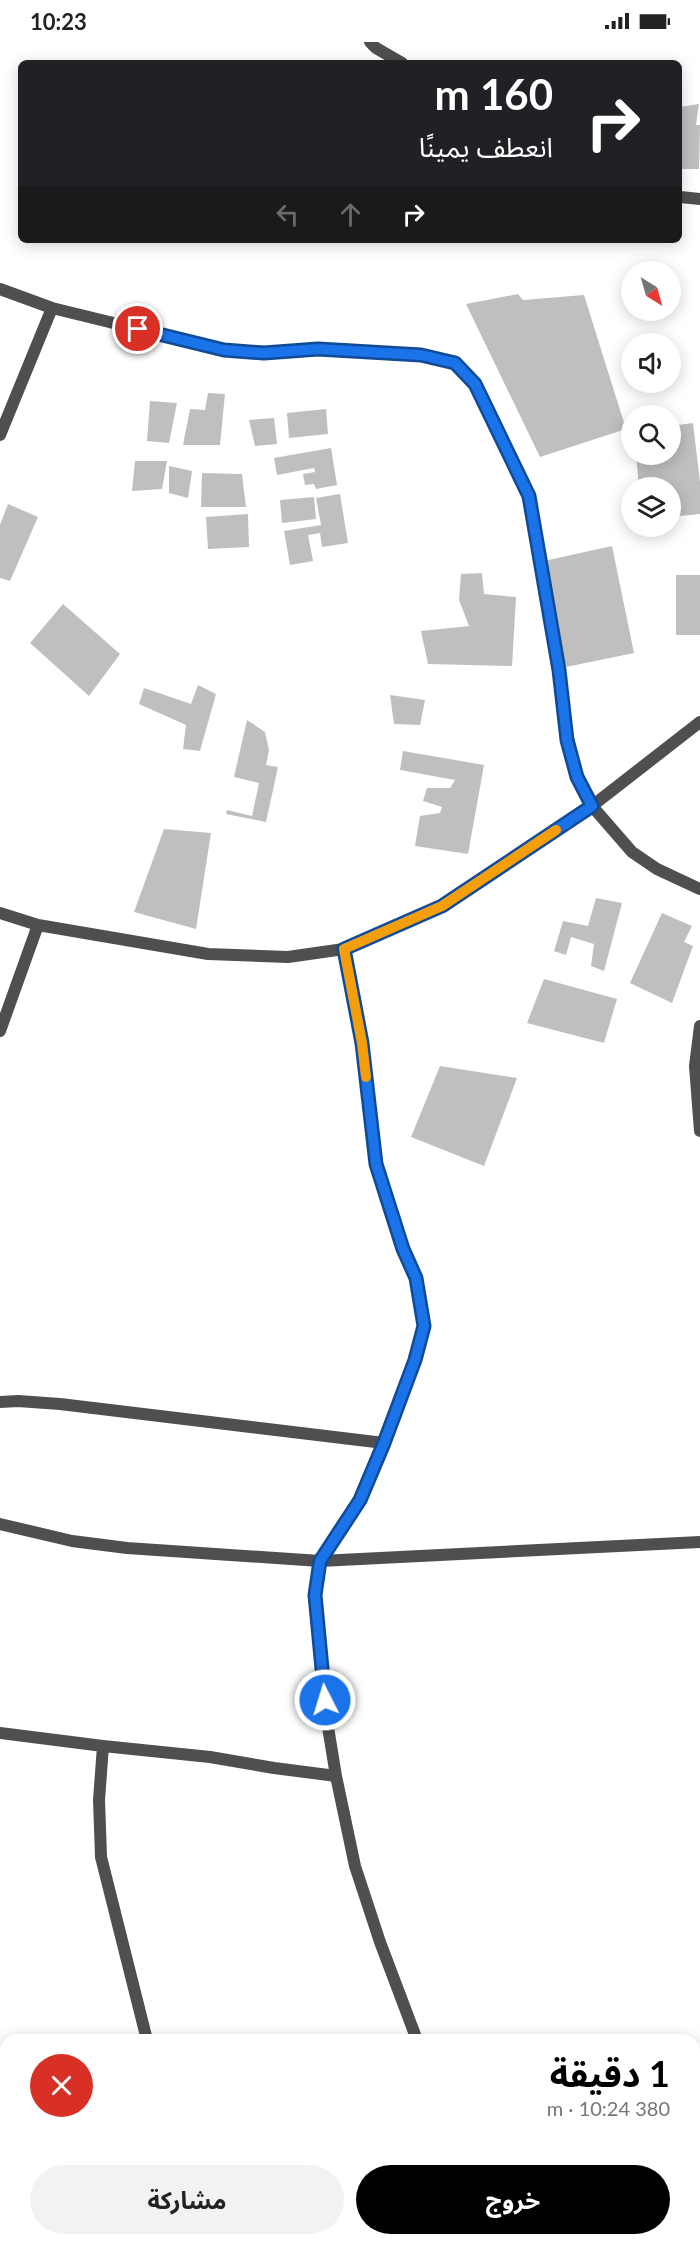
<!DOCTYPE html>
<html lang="ar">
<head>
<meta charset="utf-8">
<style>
	:root { --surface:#fff; --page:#f2f2f2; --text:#222; --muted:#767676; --accent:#000 }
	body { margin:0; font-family:Lato,"Noto Sans Arabic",sans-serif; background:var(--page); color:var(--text); direction:rtl; height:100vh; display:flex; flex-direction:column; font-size:22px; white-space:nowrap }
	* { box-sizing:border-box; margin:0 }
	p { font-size:20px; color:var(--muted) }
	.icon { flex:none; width:33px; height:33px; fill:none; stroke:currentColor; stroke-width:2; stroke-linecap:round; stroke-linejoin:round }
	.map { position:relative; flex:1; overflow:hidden; direction:ltr }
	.details { position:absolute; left:0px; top:1992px; width:700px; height:212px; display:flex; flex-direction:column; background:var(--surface); border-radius:18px 18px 0 0; box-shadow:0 3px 15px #0003; direction:rtl }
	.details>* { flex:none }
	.banner { position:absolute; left:18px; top:18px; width:664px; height:183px; border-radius:9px; box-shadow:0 3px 15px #0003; direction:rtl; background:#202124; color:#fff; overflow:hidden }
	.needle { width:39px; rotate:143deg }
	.tools { position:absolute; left:621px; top:219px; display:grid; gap:12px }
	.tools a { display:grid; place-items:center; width:60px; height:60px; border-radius:50%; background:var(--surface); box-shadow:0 3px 15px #0003; font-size:30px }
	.pin { position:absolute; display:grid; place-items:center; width:51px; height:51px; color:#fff; margin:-26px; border:3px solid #fff; border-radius:50%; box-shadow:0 2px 6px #0007 }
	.me { position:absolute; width:66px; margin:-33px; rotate:355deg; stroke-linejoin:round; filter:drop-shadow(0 0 4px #0008) }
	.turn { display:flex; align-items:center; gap:21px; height:126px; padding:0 30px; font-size:27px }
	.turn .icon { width:78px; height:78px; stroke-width:2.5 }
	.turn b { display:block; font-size:42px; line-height:51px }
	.lanes { display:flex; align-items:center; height:57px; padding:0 30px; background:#0003; justify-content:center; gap:30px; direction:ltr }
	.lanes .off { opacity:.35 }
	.round { display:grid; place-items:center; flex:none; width:63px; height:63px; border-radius:32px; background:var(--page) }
	.summary { display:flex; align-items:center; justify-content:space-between; height:102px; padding:0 30px }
	h1 { font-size:36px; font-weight:700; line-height:45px; color:var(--accent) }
	.cta { display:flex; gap:12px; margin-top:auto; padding:12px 30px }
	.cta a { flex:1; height:69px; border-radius:36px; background:var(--accent); color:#fff; font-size:24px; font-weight:700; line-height:69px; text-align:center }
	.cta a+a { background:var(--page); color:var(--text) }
	.status { display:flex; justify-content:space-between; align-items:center; height:42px; padding:0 30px; background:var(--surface); direction:ltr }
	.status svg { height:16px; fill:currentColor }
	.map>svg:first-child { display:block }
	.building { fill:#bfbfbf }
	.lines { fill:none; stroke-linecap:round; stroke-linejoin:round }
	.street { stroke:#4f4f4f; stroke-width:12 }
	.route-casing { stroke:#114b97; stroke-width:15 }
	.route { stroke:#1a73e8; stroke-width:10 }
	.slow { stroke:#f59e0b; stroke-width:10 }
</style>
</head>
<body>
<div class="status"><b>10:23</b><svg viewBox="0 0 49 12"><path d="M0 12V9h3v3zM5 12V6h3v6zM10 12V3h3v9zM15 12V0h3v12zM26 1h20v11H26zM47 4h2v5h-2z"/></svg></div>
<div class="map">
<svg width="700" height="2203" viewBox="0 0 700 2203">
	<rect width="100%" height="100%" fill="#fff"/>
	<path class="building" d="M699 62 696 83H700L699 127H680V65Z
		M518 252 523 258 584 253 626 387 540 415 466 262Z
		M208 351 225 352 220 403H183L190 367 205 368Z
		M150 359 177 361 169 401 147 399Z
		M326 367 328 392 289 396 287 371Z
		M274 376 277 402 255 404 249 378Z
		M693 381 700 440V472L670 475V446H639L636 412H670V384Z
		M331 406 337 443 316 447 314 442 305 443 303 432 315 430 314 426 277 433 274 416Z
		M135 419H167L162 447 132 449Z
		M169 424 192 429 188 456 169 451Z
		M202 431 242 432 246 465H201Z
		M340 452 348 501 322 505 320 491 308 493 313 519 290 523 284 489 321 483 316 456Z
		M314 455 316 477 282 481 280 458Z
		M8 462 38 475 10 539 0 536V483Z
		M248 472 249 505 208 507 206 475Z
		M612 504 634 611 566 625 544 519Z
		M482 531 484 552 516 555 512 624 428 622 421 589 469 584 459 558 461 532Z
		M676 533H700V593H676Z
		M63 562 120 612 89 654 30 601Z
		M198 643 216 652 200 709 183 707 186 683 139 662 144 646 191 662Z
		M390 653 425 658 420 683 394 682Z
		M247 678 265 690 269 708 266 723 278 725 266 780 226 772 227 768 252 774 259 741 234 735Z
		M403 709 484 723 468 812 415 804 420 774 440 771 442 765 423 759 427 746H450L455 738 400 728Z
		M164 787 211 791 196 887 134 870Z
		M596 856 622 861 604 929 591 924 594 902 571 895 566 913 554 909 563 879 588 884Z
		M662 871 692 884 684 900 693 904 672 961 630 941Z
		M544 937 617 957 604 1001 527 981Z
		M440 1024 517 1036 484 1124 411 1095Z"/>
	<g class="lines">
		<path class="street" d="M370 0 376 6 402 21
			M680 155 700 157
			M0 247 52 266 224 308 264 311 318 307 421 313 455 321 475 342 529 454 559 629 568 697 577 735 592 764 632 810 657 827 700 847
			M0 393 52 266
			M0 871 38 883 208 912 288 915 344 907 443 864 592 764 700 680
			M344 907 362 1001 376 1122 403 1207 416 1236 424 1284 415 1318 360 1458 320 1519 315 1553 327 1679 336 1734 355 1824 380 1900 417 1998
			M700 984 695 1024 700 1089
			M0 989 38 883
			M0 1360 18 1359 60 1362 384 1401
			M0 1482 72 1499 127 1506 320 1519 700 1500
			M0 1691 103 1704 210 1715 274 1726 336 1734
			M103 1704 99 1758 101 1815 147 1998
			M207 2198 210 2203
			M469 2198 470 2203"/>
	</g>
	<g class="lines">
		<g class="route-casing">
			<path id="route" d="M138 287 224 308 264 311 318 307 421 313 455 321 475 342 529 454 559 628 567 698 577 735 592 764 442 864 344 907 362 1001 376 1122 403 1207 416 1236 424 1284 415 1318 384 1401 360 1458 320 1519 315 1553 325 1658"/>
		</g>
		<use href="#route" class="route"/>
		<path class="slow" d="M366 1035 362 1001 344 907 442 864 556 788"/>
	</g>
</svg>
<div class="tools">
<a><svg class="needle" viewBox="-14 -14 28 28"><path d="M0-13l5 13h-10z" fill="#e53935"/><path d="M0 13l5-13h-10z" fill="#767676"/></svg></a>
<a><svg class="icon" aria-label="sound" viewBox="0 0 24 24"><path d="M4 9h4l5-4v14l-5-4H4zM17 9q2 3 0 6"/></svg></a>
<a><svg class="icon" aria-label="search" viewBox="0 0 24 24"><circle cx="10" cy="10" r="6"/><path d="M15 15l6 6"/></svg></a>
<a><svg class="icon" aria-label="layers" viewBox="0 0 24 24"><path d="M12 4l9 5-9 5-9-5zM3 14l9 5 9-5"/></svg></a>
</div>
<div class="pin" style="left:138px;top:287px;background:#d93025"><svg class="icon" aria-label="arrive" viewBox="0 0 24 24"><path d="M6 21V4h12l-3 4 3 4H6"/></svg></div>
<svg class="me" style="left:325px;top:1658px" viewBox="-20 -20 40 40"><circle r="17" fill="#1a73e8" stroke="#fff" stroke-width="3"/><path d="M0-11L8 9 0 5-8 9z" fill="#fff"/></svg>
<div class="banner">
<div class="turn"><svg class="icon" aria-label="right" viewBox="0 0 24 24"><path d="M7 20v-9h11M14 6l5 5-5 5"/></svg><div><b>160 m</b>انعطف يمينًا</div></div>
<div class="lanes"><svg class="icon off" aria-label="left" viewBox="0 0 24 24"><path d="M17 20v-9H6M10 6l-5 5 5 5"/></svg><svg class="icon off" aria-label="ahead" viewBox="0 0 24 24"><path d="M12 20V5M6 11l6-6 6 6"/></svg><svg class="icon" aria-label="right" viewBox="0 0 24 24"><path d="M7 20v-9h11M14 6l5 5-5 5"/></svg></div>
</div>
<section class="details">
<div class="summary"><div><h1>1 دقيقة</h1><p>380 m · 10:24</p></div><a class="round" style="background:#d93025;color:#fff"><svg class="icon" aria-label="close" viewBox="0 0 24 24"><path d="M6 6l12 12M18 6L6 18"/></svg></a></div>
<div class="cta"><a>خروج</a><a>مشاركة</a></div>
</section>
</div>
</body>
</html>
